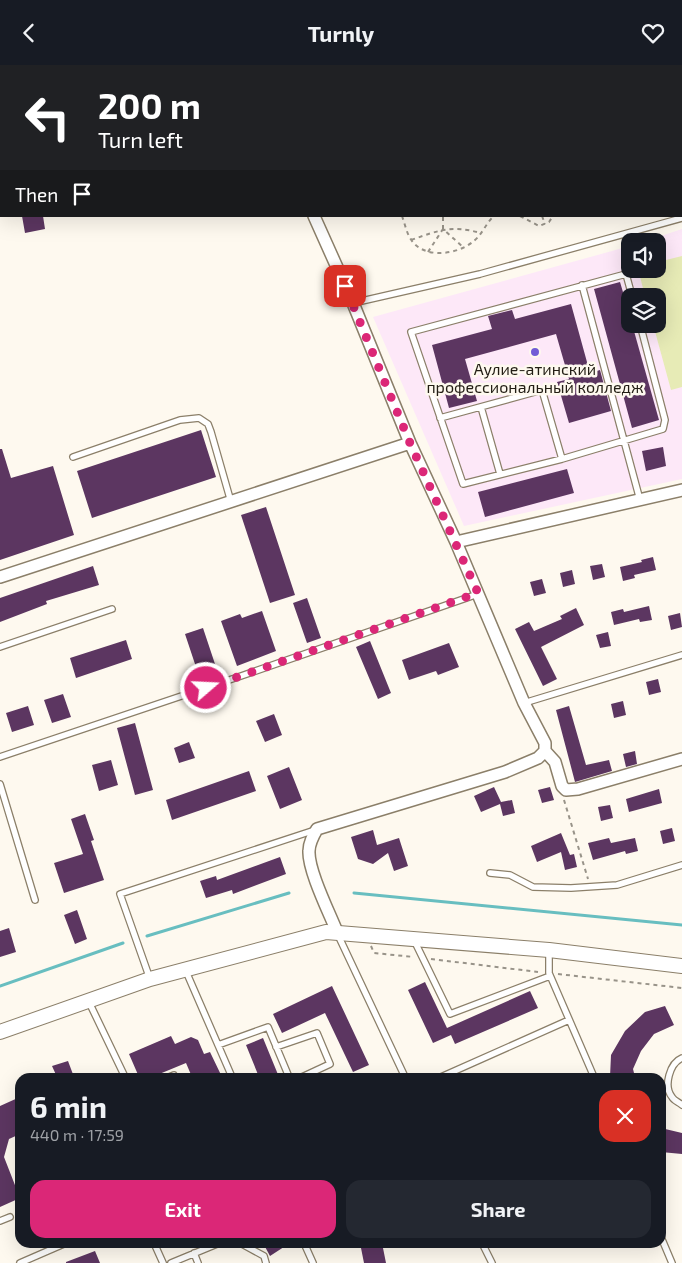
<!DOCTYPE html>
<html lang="en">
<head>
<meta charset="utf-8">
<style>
	:root { --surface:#171b24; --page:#242831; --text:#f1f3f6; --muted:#9ea1a6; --accent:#db2777 }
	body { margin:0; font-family:"Exo 2",sans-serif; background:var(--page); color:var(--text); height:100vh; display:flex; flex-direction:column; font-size:19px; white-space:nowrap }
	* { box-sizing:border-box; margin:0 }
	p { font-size:16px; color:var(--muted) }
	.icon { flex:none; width:28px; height:28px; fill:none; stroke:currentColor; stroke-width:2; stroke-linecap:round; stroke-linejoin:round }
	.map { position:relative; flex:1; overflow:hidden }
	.drawer { position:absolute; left:15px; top:1008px; width:651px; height:175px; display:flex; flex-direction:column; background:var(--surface); border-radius:15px; box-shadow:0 5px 20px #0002 }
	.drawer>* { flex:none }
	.banner { position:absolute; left:0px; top:0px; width:682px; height:152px; box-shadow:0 5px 20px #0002; background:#202124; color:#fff; overflow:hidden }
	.controls { position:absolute; left:621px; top:168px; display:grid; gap:10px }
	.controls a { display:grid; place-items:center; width:45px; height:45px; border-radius:10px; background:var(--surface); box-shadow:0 5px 20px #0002; font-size:25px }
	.pin { position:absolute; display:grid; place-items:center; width:42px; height:42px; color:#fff; margin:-21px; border-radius:10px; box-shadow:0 2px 8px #0006 }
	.me { position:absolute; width:55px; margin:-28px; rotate:71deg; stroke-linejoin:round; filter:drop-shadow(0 0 4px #0008) }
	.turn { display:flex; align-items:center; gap:18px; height:105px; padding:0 15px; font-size:22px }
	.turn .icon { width:65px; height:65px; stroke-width:2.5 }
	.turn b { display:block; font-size:35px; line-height:42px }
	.then { display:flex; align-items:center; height:48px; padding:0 15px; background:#0003; gap:10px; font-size:19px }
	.round { display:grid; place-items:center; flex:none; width:52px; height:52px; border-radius:15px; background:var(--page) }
	.overview { display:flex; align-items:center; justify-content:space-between; height:85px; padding:0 15px }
	h1 { font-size:30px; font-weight:700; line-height:38px }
	.action { display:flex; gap:10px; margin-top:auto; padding:10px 15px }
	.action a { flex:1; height:58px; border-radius:15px; background:var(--accent); color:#fff; font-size:20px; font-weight:700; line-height:58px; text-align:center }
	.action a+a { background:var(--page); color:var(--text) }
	header { display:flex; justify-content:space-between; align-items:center; height:65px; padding:0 15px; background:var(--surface); font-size:22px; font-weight:700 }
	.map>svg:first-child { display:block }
	.education { fill:#fde8f8; fill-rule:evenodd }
	.green { fill:#e7ebb6 }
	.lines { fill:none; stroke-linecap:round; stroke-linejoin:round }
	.stream { stroke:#68bec0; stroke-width:3 }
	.building { fill:#5c3661 }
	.service-casing { stroke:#8b7f69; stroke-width:8 }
	.minor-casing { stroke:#8b7f69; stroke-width:14 }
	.tertiary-casing { stroke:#8b7f69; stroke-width:16 }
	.path { stroke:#989389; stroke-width:2; stroke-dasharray:4 4; stroke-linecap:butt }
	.service { stroke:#fff; stroke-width:5.5 }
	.minor { stroke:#fff; stroke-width:11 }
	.tertiary { stroke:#fff; stroke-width:14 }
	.route { stroke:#db2777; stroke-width:9; stroke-dasharray:0 16.2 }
	.poi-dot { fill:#725cd6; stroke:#fef9ef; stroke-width:2 }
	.labels { text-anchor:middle; stroke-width:5; stroke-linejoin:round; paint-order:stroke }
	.poi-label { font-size:16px; fill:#221d14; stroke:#fef9ef }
</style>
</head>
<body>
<header><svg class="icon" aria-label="back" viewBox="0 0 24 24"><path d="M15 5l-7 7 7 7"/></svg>Turnly<svg class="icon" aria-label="heart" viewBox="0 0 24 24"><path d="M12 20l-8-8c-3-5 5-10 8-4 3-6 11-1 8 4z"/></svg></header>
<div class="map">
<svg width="682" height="1198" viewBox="0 0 682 1198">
	<rect width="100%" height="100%" fill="#fef9ef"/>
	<path class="education" d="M682 164V414L464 461 373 252 630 181V204H658V176H646ZM630 231H658V259H630Z"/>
	<path class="green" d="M682 191V322L671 325 653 259H658V231H645L638 204H658V197Z"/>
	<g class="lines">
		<path class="stream" d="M354 828 682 860
			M147 871 289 828
			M0 921 123 878"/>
	</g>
	<path class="building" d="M22 151H43L45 164 25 168Z
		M620 217 630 251V259H632L659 355 632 363 594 224Z
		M571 239 590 308 600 305 611 346 569 358 557 317 569 314 556 269 465 294 477 336 449 343 432 280 492 264 488 251 512 245 515 254Z
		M201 365 216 412 92 453 77 406Z
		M663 382 666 401 646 406 642 386Z
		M0 384H2L11 413 53 401 74 470 0 495Z
		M567 404 574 428 485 452 478 427Z
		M266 442 295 530 270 538 241 450Z
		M653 492 656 505 634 510 635 513 623 516 620 502 642 497 641 495Z
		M602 499 605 512 593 515 590 501Z
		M93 501 99 520 46 536 47 539 0 557V533Z
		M572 505 575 519 563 522 560 508Z
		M542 514 546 528 534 531 530 517Z
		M307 533 321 573 307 578 293 538Z
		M649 541 652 555 640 557 639 554 614 560 611 547 623 544 624 547Z
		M576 543 584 560 541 582 557 614 543 621 515 564 529 557 534 566 562 554 560 551Z
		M262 546 276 586 237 601 221 556 240 549 242 553Z
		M680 548 682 562 671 565 668 551Z
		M203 563 217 605 199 611 185 569Z
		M608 567 611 581 600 583 596 570Z
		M126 575 132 594 76 613 70 593Z
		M370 576 391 628 378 634 356 582Z
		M449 578 459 602 438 610 436 606 409 615 402 595Z
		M658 614 661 627 649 630 646 617Z
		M63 629 71 652 52 658 44 635Z
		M623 636 626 650 614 653 611 639Z
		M28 641 34 660 12 667 6 648Z
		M569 641 586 700 609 695 612 706 575 717 556 645Z
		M274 649 282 670 265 677 256 656Z
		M135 658 153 725 135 730 117 663Z
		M189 677 195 693 179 698 174 683Z
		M635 686 637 699 626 702 623 689Z
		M111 695 118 720 99 726 92 700Z
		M289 702 302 735 280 744 267 711Z
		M249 706 256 726 172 755 166 735Z
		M494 722 501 737 512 735 515 748 503 751 500 739 481 747 474 731Z
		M550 722 554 735 542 738 538 725Z
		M659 724 662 738 629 747 626 734Z
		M610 740 613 753 601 756 598 742Z
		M85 749 94 775 91 776 104 815 64 828 54 798 83 789 71 754Z
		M672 763 675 776 663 779 660 766Z
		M373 765 377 780 399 773 408 801 394 806 388 788 373 799 358 794 351 772Z
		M561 768 570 790 574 789 577 802 565 805 561 787 537 797 531 781Z
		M609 773 611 778 635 773 638 786 626 789 625 786 593 795 588 778Z
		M280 792 286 809 233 829 232 825 206 833 200 816 216 811 217 815Z
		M77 845 87 874 75 879 64 850Z
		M9 863 16 887 0 892V866Z
		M425 917 447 963 530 926 538 943 455 979 451 970 433 978 408 925Z
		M332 921 369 1000 353 1007 325 948 282 968 273 949Z
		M665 941 674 960 654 969 641 986 633 1004 635 1012H610L611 990 625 966 645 947Z
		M171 971 175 979 191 972 198 975 204 989 210 987 222 1012H192L186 998 152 1012H139L129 989Z
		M263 973 279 1012H259L246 980Z
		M68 996 74 1012H57L52 1001Z
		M20 1032V1069L9 1074 4 1092 20 1133 0 1142V1041Z
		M661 1063 682 1068V1089L661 1087Z
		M263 1178H290L270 1191Z
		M360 1178H382L386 1198H364Z
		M95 1186 100 1198H66V1197Z"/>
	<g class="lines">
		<g class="service-casing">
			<path id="service" d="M23 0 24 1
				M127 0 128 1
				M308 0 309 1
				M542 0V1
				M670 0 671 1
				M681 30 682 32
				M582 220 640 435
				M632 231 626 209 411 267 463 419 562 394 663 364 665 355 640 259
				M353 238 480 209 682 153
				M481 342 500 409
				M440 353 542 325 562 394
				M73 392 180 355 199 353 208 359 211 367 231 437
				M0 582 112 544
				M524 638 682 590
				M0 692 241 611 478 529
				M0 719 35 835
				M490 808 510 810 533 822 571 823 617 820 682 800
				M338 870 405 1012
				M414 875 450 949 550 911
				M549 886V908L594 1012
				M185 904 232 1012
				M150 914 120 829 315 765
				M88 935 125 1012
				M218 980 268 962 289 1012
				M276 982 317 968 330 999 302 1012
				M682 993C670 998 663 1021 672 1032 674 1036 679 1037 682 1040
				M169 1012 174 1010 175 1012
				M441 1012 569 955
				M0 1156 10 1152
				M661 1172 672 1198
				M154 1178 163 1198
				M304 1178 313 1198
				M482 1178 492 1198
				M194 1188 198 1198
				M20 1198 66 1178
				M171 1198 217 1179H242L264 1191 266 1198"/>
		</g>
		<g class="minor-casing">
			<path id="minor" d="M245 0 246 1
				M314 151 353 238 410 378 456 477 524 638 545 678V686L538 693 505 707 317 764C313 771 309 778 309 786 308 805 329 847 337 867
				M456 477 682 425
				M0 512 410 378
				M545 686 555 697 562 721 566 725 578 724 682 694"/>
		</g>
		<g class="tertiary-casing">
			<path id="tertiary" d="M0 967 150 914 326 867 549 885 682 901"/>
		</g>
		<path class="path" d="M402 151C405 159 407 170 412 176 426 195 460 189 475 175 483 168 486 158 494 151
			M520 151 539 161 549 157 553 151
			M542 151 545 159
			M443 164V151
			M411 175C440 165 451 160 481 168
			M428 187 443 164 463 182
			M564 735 588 814
			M371 881 374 888 414 892
			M431 894 538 907
			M558 909 682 923"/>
		<use href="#service" class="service"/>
		<use href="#minor" class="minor"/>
		<use href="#tertiary" class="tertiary"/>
	</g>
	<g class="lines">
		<path class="route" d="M206 623 478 528 410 378 345 221"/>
	</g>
	<circle class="poi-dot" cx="535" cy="287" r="5"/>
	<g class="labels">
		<g class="poi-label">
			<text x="535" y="310">Аулие-атинский<tspan x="535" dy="18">профессиональный колледж</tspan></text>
		</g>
	</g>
</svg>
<div class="controls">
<a><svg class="icon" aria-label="sound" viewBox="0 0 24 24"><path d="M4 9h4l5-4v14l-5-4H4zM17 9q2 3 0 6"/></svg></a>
<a><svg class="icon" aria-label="layers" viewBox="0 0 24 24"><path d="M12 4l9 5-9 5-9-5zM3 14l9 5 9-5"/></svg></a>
</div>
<div class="pin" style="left:345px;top:221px;background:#d93025"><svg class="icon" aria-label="arrive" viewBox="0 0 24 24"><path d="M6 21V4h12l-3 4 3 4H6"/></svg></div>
<svg class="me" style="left:206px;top:623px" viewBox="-20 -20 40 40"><circle r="17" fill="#db2777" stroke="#fff" stroke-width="3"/><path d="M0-11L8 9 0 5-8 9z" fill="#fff"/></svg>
<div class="banner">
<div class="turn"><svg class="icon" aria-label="left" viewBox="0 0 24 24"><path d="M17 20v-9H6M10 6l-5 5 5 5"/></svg><div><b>200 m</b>Turn left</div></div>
<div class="then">Then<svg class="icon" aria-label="arrive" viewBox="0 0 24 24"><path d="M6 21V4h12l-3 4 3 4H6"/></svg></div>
</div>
<section class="drawer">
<div class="overview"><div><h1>6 min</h1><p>440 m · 17:59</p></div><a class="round" style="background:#d93025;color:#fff"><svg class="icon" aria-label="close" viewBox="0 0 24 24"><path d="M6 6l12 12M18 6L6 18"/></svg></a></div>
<div class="action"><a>Exit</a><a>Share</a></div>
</section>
</div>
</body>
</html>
